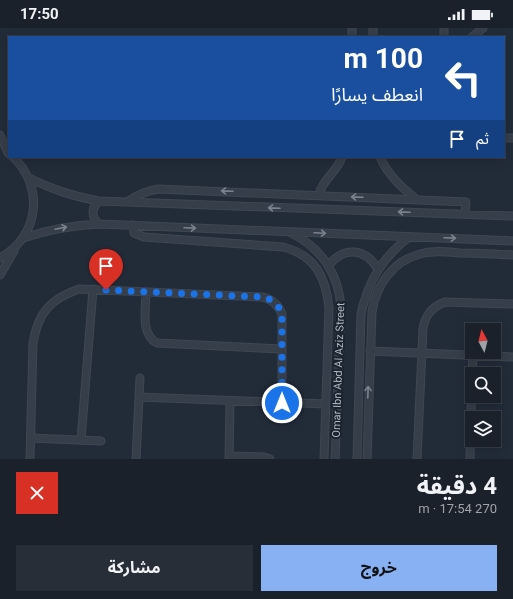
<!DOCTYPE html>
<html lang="ar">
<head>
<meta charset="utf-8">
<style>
	:root { --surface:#1a212b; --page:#272e37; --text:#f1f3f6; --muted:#9fa3a9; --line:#383e47; --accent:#88b1f4 }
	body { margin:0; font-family:Roboto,"Noto Sans Arabic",sans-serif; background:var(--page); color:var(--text); direction:rtl; height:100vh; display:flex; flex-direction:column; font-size:15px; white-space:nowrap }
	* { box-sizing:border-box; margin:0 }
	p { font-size:13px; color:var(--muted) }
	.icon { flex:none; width:22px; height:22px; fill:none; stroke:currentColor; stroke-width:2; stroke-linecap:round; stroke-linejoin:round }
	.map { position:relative; height:431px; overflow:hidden; direction:ltr }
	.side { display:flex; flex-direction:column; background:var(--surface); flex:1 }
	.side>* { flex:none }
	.hud { position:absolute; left:8px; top:8px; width:497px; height:122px; border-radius:0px; box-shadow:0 2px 10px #0003,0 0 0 1px var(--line); direction:rtl; background:#1a4fa0; color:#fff; overflow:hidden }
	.needle { width:26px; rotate:353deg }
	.tools { position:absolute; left:465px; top:295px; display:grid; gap:8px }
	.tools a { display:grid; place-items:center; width:36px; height:36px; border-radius:0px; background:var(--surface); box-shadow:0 2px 10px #0003,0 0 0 1px var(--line); font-size:20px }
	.pin { position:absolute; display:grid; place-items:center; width:34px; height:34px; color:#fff; margin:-41px -17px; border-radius:50% 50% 50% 0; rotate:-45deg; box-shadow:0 0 4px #0007 }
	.pin .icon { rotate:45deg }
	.me { position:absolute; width:44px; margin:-22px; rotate:0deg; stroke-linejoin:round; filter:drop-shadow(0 0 3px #0008) }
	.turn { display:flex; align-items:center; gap:14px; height:84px; padding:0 16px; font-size:18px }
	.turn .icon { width:52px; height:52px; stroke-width:2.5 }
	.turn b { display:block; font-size:28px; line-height:34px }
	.then { display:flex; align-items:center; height:38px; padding:0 16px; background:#0003; gap:8px; font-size:15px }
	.round { display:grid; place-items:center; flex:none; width:42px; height:42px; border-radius:0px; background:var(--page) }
	.summary { display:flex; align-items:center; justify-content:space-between; height:68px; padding:0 16px }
	h1 { font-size:24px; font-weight:700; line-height:30px }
	.cta { display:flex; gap:8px; margin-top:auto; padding:8px 16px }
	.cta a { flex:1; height:46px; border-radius:0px; background:var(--accent); color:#111; font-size:16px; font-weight:700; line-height:46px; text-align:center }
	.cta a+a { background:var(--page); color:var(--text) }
	.status { display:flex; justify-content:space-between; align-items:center; height:28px; padding:0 20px; background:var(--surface); direction:ltr }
	.status svg { height:11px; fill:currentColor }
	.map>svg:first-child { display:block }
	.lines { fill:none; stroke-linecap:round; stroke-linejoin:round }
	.street-casing { stroke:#3f4753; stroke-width:9 }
	.street { stroke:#363e49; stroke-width:7 }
	.oneway { stroke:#7a828e }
	.route { stroke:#1a73e8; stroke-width:7; stroke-dasharray:0 12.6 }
	.labels { text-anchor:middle; stroke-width:4; stroke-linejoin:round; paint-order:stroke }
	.street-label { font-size:11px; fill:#b1b9c6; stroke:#1b232e }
</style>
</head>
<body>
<div class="status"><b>17:50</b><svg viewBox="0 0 49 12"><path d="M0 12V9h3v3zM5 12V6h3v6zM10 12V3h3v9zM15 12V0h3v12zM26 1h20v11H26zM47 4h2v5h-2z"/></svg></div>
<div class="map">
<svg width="513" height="431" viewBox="0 0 513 431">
	<rect width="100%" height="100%" fill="#222c39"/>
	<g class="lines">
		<g class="street-casing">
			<path id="street" d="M352 9V0
				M373 9V0
				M444 9V0
				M472 9 483 0
				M0 107 8 125
				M504 110H513
				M380 129C388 147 401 159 416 171
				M29 150C54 162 72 168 99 173L513 188
				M319 167C322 152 337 144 342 129
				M99 173C91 180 91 189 99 196
				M127 174C137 167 146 163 158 161L466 174 465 186
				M132 197 134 205 144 209 283 219C315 227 326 249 329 280L324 431
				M291 205C322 220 339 247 341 280L335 431
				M23 210C48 202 73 197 99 196L513 213
				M0 230C39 209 45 159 13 129
				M329 237C344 218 365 220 378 241
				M0 247 14 223
				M146 264C146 280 140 306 157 315L282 321
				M370 323 513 329
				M472 346 473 327
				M139 369 326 376
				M31 410 101 413
				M81 412 93 261
				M229 428 264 429 270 431
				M30 431 33 315C38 285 50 271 79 261L262 269C272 271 278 276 282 286V375
				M136 431 140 350
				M229 431 230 373
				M357 431 361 286C368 253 383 229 409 209
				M367 431 372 284C376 257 393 233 420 226 433 222 447 224 460 225 478 225 495 226 513 227
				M417 431 423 300C426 286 432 279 445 274L513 276
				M470 431 472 348"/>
		</g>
		<use href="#street" class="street"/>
	</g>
	<defs><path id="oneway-shaft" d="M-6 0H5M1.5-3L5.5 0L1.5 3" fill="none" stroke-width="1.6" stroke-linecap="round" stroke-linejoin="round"/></defs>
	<g class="oneway">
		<use href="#oneway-shaft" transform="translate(227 163) rotate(-178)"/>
		<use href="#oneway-shaft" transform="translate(357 169) rotate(-178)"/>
		<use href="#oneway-shaft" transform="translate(274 180) rotate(-178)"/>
		<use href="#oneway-shaft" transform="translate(404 184) rotate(-178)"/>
		<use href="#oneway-shaft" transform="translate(61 200) rotate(-12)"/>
		<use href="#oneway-shaft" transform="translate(190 200) rotate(2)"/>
		<use href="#oneway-shaft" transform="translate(320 205) rotate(3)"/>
		<use href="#oneway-shaft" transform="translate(450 210) rotate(2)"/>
		<use href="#oneway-shaft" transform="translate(368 364) rotate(-88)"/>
	</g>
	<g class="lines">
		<path class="route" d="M106 262 262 269C272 271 278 276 282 286V375"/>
	</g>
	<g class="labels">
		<g class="street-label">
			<text transform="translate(338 342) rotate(-88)" y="4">Omar Ibn Abd Al Aziz Street</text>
		</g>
	</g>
</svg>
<div class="tools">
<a><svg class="needle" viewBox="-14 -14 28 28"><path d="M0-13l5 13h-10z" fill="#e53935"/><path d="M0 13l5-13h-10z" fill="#9fa3a9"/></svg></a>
<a><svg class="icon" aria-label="search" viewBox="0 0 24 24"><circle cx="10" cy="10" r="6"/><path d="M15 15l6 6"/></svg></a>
<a><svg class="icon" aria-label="layers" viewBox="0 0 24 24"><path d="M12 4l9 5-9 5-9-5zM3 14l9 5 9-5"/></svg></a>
</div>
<div class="pin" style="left:106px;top:262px;background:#d93025"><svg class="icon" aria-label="arrive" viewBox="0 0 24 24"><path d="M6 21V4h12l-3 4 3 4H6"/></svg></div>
<svg class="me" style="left:282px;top:375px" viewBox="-20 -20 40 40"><circle r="17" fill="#1a73e8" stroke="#fff" stroke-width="3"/><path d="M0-11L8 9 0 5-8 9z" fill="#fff"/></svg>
<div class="hud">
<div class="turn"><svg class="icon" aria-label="left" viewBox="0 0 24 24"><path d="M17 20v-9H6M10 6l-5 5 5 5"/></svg><div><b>100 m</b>انعطف يسارًا</div></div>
<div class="then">ثم<svg class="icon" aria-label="arrive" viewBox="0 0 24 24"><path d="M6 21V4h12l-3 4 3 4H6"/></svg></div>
</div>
</div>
<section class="side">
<div class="summary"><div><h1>4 دقيقة</h1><p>270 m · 17:54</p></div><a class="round" style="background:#d93025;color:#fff"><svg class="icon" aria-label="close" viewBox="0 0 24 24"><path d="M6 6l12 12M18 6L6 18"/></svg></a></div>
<div class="cta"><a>خروج</a><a>مشاركة</a></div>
</section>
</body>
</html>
